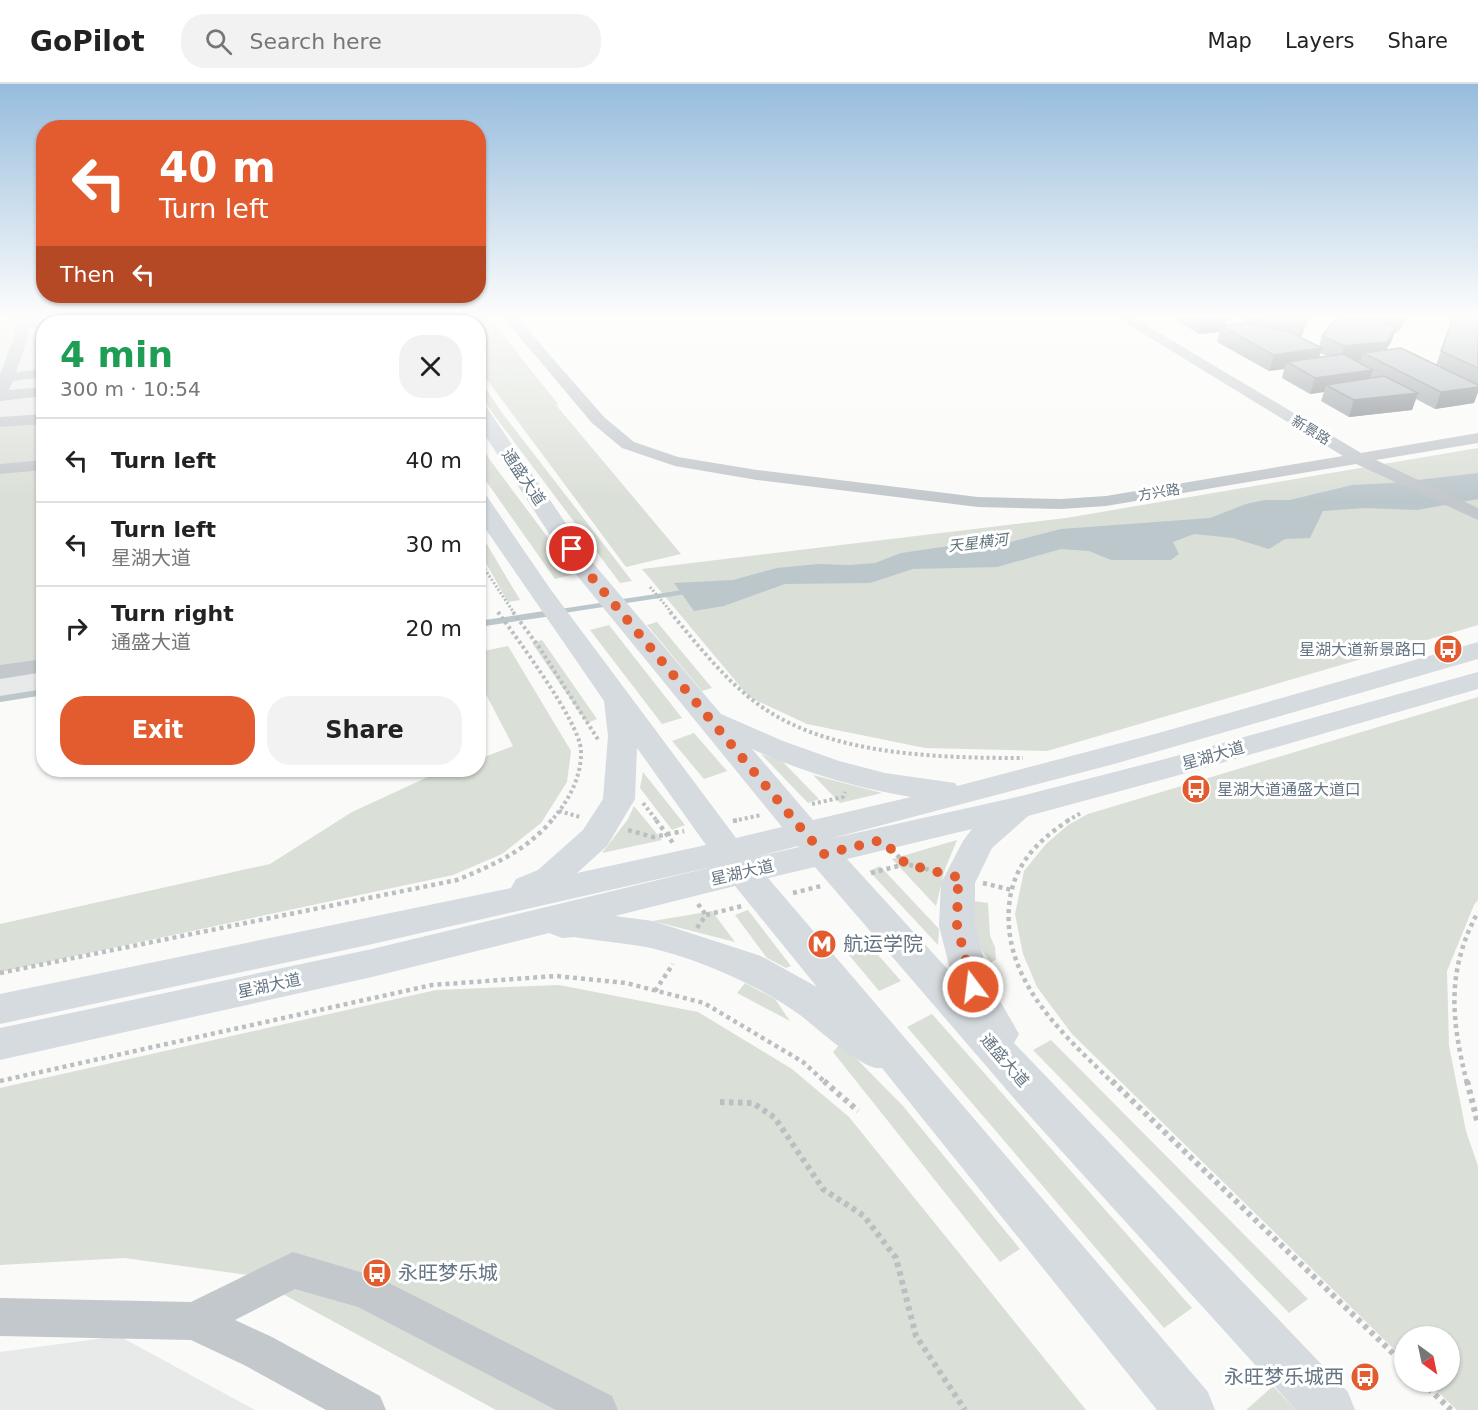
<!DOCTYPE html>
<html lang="en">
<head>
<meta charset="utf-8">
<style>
	:root { --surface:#fff; --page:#f2f2f2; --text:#222; --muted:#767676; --line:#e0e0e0; --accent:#e35c2f }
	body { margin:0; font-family:"DejaVu Sans","Noto Sans SC",sans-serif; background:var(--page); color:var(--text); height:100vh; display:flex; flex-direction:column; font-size:22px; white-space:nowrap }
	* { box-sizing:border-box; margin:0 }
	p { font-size:20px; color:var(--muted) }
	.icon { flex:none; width:33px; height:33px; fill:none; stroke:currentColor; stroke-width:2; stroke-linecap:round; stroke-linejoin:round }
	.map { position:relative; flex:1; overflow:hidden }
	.details { position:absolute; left:36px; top:231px; width:450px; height:462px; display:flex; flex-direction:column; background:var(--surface); border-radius:24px; box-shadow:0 2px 4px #0004 }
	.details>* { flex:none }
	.top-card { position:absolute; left:36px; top:36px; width:450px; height:183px; border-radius:24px; box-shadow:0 2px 4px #0004; background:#e35c2f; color:#fff; overflow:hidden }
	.needle { width:39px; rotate:147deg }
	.fabs { position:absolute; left:1394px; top:1242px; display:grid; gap:12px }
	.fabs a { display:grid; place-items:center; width:66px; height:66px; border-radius:50%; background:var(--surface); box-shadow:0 2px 4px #0004; font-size:30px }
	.pin { position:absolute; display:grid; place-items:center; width:51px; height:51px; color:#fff; margin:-26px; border:3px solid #fff; border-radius:50%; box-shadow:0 2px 6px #0007 }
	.me { position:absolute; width:66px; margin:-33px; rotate:345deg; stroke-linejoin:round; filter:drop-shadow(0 0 4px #0008) }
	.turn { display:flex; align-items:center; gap:21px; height:126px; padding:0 24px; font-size:27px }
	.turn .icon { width:78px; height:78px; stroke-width:2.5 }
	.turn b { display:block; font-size:42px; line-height:51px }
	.then { display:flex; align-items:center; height:57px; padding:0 24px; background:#0003; gap:12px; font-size:22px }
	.round { display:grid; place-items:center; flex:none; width:63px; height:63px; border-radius:24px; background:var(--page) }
	.head { display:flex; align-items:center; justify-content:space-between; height:102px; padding:0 24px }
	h1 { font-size:36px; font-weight:700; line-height:45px; color:#1e9e55 }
	.cta { display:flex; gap:12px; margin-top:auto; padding:12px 24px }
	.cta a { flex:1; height:69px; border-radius:24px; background:var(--accent); color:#fff; font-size:24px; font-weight:700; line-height:69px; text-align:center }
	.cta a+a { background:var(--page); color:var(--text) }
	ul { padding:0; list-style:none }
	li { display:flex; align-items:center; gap:18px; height:84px; padding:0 24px; border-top:2px solid var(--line) }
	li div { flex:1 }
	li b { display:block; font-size:22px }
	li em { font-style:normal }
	header { display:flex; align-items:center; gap:36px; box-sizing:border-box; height:84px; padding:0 30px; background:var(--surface); border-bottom:2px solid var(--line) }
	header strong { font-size:28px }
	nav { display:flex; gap:33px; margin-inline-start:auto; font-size:21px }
	.search { width:420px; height:54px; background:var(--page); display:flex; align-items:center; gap:15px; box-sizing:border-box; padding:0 21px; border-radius:24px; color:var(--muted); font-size:22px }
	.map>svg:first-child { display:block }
	.built { fill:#e8e9e9 }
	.green { fill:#dadfd7 }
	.water { fill:#bcc7cc }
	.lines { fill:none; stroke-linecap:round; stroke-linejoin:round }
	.stream-far1 { stroke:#bcc7cc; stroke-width:4.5 }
	.stream { stroke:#bcc7cc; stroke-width:6 }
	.path-far4 { stroke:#bbbfc2; stroke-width:2; stroke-dasharray:1.5 1.5; stroke-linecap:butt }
	.path-far3 { stroke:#bbbfc2; stroke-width:3; stroke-dasharray:2 2; stroke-linecap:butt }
	.path-far2 { stroke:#bbbfc2; stroke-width:4; stroke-dasharray:3 3; stroke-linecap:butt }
	.path-far1 { stroke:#bbbfc2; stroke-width:4.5; stroke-dasharray:4 4; stroke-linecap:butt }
	.path { stroke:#bbbfc2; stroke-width:6; stroke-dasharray:4.5 4.5; stroke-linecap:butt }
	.minor { fill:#c3c8cc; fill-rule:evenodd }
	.major { fill:#d6dbdf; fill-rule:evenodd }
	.wall { fill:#929a9f; fill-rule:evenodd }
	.shaded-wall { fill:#777d82 }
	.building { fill:#aab3b9; stroke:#777d82; stroke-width:1.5 }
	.route { stroke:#e35c2f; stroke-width:10; stroke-dasharray:0 18 }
	.labels { text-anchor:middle; stroke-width:6; stroke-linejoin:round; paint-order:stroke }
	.far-street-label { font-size:14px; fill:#657583; stroke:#fff }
	.far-water-label { font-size:15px; font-style:italic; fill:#60747c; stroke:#fff }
	.street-label { font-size:16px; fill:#657583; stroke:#fff }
	.poi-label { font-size:16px; fill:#657583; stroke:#fff; text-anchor:end }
	.near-poi-label { font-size:20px; fill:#657583; stroke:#fff; text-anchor:start }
</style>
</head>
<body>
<header>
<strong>GoPilot</strong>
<div class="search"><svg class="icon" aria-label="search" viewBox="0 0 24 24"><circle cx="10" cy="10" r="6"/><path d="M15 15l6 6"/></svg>Search here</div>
<nav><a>Map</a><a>Layers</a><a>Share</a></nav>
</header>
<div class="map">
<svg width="1478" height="1326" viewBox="0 0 1478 1326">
	<rect width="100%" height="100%" fill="#fafaf8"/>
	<path class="built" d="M0 231H297V235L267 238H44L43 608 0 615Z
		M119 1252 255 1326H0V1268Z"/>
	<path class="green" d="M138 231H297V235L267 238H63Z
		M441 231H487L558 320 556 321 681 470 626 483 479 285 478 238H445Z
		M478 293 503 330 632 497 620 499 494 331 479 309Z
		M43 339V379L0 383V344L4 341Z
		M479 357 490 376 575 490 555 495 479 387Z
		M1478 364V541L1047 667 925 664 807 640 749 613 642 485 1066 434Z
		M43 384V587L0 594V390Z
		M479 447 520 516 508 518 479 467Z
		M657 538 712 604 702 607 647 541Z
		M609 541 682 634 662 640 590 546Z
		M542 556 597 635 587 639 532 559Z
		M508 562 571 667 567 698 541 739 502 770 453 791 0 888V840L270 780 352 728 430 692 449 686H478L479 675 513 662 479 597V568Z
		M1478 613V816L1474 821 1447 887 1449 962 1466 1047 1478 1082V1326H1457L1427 1298H1449V1252H1404V1275L1072 950 1037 903 1023 870 1015 830 1024 787 1046 760 1068 741 1088 730Z
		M694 649 727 687 704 695 672 657Z
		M761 670 782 677 819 715 808 719Z
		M643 688 685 741 672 746 640 704Z
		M813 691 882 709 840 719Z
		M634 722 662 756 602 769 628 735Z
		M957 756 945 785 936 822 892 775Z
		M880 782 939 845 938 861 869 787Z
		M974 817 988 819 990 852 995 863 996 876 991 878C972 857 975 844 974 817Z
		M748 826 791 882 786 884 767 874 735 831Z
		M712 827 735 858 653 837Z
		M865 856 901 897 879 907 844 865Z
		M745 899 775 915 790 937 737 909Z
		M559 901 698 928 792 985 849 1033 1086 1326H496L248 1191 124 1174 0 1181V1004L436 906Z
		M932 930 1192 1224 1164 1244 907 943Z
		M1051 956 1308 1215 1289 1229 1033 966Z
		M841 959 903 1022 1020 1165 1000 1178 833 968Z
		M1273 1302 1296 1326H1246Z"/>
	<path class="water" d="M1478 389V415L1417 426 1365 424 1323 427 1310 454 1285 455 1269 465 1233 454 1194 450 1173 458 1179 470 1171 476H1111L1089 467 1061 465 997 483 913 485 870 499 785 500 724 522 694 527 674 499 733 496 777 484 818 480 849 481 875 479 901 469 949 462 999 461 1061 445 1210 434 1246 420 1265 416H1290L1352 401 1391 399Z"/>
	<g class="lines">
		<path class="stream-far1" d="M618 518 685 508
			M549 529 608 520"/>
		<path class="stream" d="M478 540 558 528
			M0 615 44 608"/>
		<path class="path-far4" d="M210 238 214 235 213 231"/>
		<path class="path-far3" d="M478 475 514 529
			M650 503 672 529"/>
		<path class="path-far2" d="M498 528C517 555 579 637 581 666 582 693 568 718 551 737
			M513 528 539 563 599 657
			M670 528C698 561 726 598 762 623 832 672 941 674 1023 674
			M643 719 657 737
			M812 720 843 713 845 708
			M559 727 580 733
			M733 737 761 731
			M1067 737 1081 729"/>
		<path class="path-far1" d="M656 736 673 759
			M1069 736C1037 757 1012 782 1009 823 1003 898 1064 951 1113 999
			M733 737 739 736
			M628 746 653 753 684 747
			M897 771 906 780 938 788
			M871 789 906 780
			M983 799 1012 806
			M793 809 821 802
			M698 820 706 831
			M697 844 706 831 742 822
			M0 889 457 796C493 781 526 767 552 736
			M655 907 673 880
			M0 997 432 901 556 892 626 899 704 919 803 978 826 999
			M1467 999C1451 935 1446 887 1478 828"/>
		<path class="path" d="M824 997 858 1027
			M1112 997 1404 1280
			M1467 997 1478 1040
			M720 1018 753 1019 775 1034 823 1105 864 1132 896 1174 916 1252 965 1326
			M1422 1298 1451 1326"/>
		<path class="minor" d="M12 231H26L28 236 78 231H117C105 242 60 238 44 238V243L28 244V253L16 288 44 285V293L13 297 9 306 44 303V312L0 317V291L14 253 15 235Z
			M380 231H422C411 241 358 240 342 238L349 234Z
			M501 231H515L604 333 634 358 678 373 757 386 978 413 1061 415 1106 412 1343 372 1113 231H1129L1361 369 1478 349V359L1376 376 1478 424V436L1356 380 1106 422 1061 425 978 423 757 396 675 382 622 364 592 339Z
			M44 330V340L0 343V333Z
			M44 376V386L0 390V380Z
			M44 575V588L0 595V581Z
			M293 1168 377 1193 612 1312 618 1326H556L358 1223 295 1205 235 1236 272 1253 380 1312 386 1326H326L244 1281 191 1256 0 1252V1214L191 1218Z"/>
		<path class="major" d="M368 231H384L387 238H371Z
			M411 231H427L432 238H416Z
			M478 319 485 321 593 479 721 630 783 657 839 677 885 689 955 699 957 702 1155 650 1478 558V575L1114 680 829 755 1021 712 1165 675 1478 588V605L1183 690 1028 732 992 764 975 799V842L991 901 1019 950 1014 959 1348 1308 1355 1326H1296L1018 1019 815 783 768 794 1208 1308 1215 1326H1157L882 984C865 989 815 942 800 931 761 902 698 875 651 864 626 859 599 857 574 853L562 854 549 849 372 893 0 976V944L372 865 720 781 368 861 0 940V910L511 804 516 795 538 786 583 746 603 715 608 652 604 617 478 434V409L486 411 551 506 736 754 782 743 575 489 478 341ZM637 664 706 761 577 789 607 762 635 715ZM752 665C802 688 856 704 911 713L813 736ZM972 745 963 757 941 799 939 842 951 889 847 775ZM798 762 799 763 751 774ZM735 802 817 903 761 872 653 837 615 832Z"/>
	</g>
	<path class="wall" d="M1167 231H1234L1223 242 1242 240 1244 233 1308 234 1303 249 1300 253 1319 263 1322 252 1345 236 1341 234 1342 231H1409L1397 249 1395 248 1391 258 1386 266 1436 281 1454 231H1478V308L1474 319 1435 325 1416 315 1412 326 1349 333 1321 317 1324 308 1310 310 1282 294 1284 285 1269 287 1217 258 1220 245 1218 248 1199 250ZM1320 269 1327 272 1319 273Z"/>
	<path class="shaded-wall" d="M1224 231H1234L1222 243 1221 242 1220 245 1218 248 1199 250 1203 234Z
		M1404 231H1409L1397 249 1403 233Z
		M1308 234 1303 249 1296 259 1301 243Z
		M1397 242 1391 258 1381 274 1363 269 1361 276 1339 278 1344 262Z
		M1322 264 1317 280 1287 278 1284 285 1269 287 1274 271Z
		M1373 286 1367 302 1326 301 1324 308 1310 310 1315 294Z
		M1478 303V308L1474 319 1435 325 1441 308Z
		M1418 309 1412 326 1349 333 1354 316Z"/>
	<path class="building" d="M1197 231H1224L1222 232 1203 234Z
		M1246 231H1290L1308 234 1301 243 1244 233Z
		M1386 231H1404L1403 233Z
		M1454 231H1478V284L1441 267Z
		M1355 235 1397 242 1387 258 1344 262 1322 252 1334 237Z
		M1245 239 1288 247 1322 264 1274 271 1221 242Z
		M1401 264 1478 301V303L1441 308 1363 269Z
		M1343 270 1373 286 1315 294 1287 278Z
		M1384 292 1418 309 1354 316 1326 301Z"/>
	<linearGradient id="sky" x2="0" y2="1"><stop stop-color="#96bcdd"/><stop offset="0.56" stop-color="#fdfdfc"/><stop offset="1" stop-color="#fdfdfc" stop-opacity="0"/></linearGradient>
	<rect width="1478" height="416" fill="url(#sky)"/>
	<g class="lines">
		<path class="route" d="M572 465 584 484 805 749 824 770 882 756 906 780 961 794 958 799 957 842 973 903"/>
	</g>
	<defs>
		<g id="bus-disc" transform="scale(1.5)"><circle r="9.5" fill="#e35c2f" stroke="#fff"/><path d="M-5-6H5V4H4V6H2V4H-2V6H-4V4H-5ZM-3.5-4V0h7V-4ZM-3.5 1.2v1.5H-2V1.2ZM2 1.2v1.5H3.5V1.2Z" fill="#fff"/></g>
		<g id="metro-disc" transform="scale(1.5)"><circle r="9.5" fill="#e35c2f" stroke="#fff"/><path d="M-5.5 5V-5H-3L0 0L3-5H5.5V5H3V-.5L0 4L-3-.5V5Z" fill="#fff"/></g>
	</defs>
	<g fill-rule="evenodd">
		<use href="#bus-disc" x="1448" y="565"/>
		<use href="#bus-disc" x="1196" y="705"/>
		<use href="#metro-disc" x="822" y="860"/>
		<use href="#bus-disc" x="377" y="1189"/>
		<use href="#bus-disc" x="1365" y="1293"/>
	</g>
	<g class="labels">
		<g class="far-street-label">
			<text transform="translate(1311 346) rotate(31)" y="5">新景路</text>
			<text transform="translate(1159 408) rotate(-9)" y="5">方兴路</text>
		</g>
		<g class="far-water-label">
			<text transform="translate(978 459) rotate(-7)" y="5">天星横河</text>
		</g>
		<g class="street-label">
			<text transform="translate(524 393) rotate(56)" y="6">通盛大道</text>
			<text transform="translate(1213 671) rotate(-16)" y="6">星湖大道</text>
			<text transform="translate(742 788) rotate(-13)" y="6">星湖大道</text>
			<text transform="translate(269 901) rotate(-12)" y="6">星湖大道</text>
			<text transform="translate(1005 976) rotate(49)" y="6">通盛大道</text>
		</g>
		<g class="poi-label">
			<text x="1427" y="571">星湖大道新景路口</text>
			<text x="1217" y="711" text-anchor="start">星湖大道通盛大道口</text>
		</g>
		<g class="near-poi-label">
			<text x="843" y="867">航运学院</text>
			<text x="398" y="1196">永旺梦乐城</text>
			<text x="1344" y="1300" text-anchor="end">永旺梦乐城西</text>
		</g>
	</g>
</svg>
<div class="fabs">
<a><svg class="needle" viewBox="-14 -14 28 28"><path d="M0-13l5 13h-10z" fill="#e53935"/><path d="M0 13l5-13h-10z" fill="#767676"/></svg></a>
</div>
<div class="pin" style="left:572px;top:465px;background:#d93025"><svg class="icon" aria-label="arrive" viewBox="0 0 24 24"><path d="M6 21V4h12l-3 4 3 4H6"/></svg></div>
<svg class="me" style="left:973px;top:903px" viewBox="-20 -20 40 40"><circle r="17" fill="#e35c2f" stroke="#fff" stroke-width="3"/><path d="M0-11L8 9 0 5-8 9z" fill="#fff"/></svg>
<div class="top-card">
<div class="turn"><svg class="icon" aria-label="left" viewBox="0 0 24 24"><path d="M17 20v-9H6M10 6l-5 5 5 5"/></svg><div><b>40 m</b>Turn left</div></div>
<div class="then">Then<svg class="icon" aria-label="left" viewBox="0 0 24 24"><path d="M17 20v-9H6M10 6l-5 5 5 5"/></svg></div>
</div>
<section class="details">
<div class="head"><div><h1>4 min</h1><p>300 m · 10:54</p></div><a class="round"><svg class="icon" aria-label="close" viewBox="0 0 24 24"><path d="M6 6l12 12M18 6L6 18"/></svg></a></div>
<ul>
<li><svg class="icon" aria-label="left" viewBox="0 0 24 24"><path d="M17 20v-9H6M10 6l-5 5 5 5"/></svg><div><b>Turn left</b></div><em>40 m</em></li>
<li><svg class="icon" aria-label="left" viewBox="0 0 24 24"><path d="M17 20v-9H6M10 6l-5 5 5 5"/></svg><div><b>Turn left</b><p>星湖大道</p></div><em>30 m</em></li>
<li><svg class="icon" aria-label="right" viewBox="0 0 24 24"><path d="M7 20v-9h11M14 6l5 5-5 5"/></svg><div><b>Turn right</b><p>通盛大道</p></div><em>20 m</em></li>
</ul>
<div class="cta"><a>Exit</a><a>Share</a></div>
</section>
</div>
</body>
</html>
